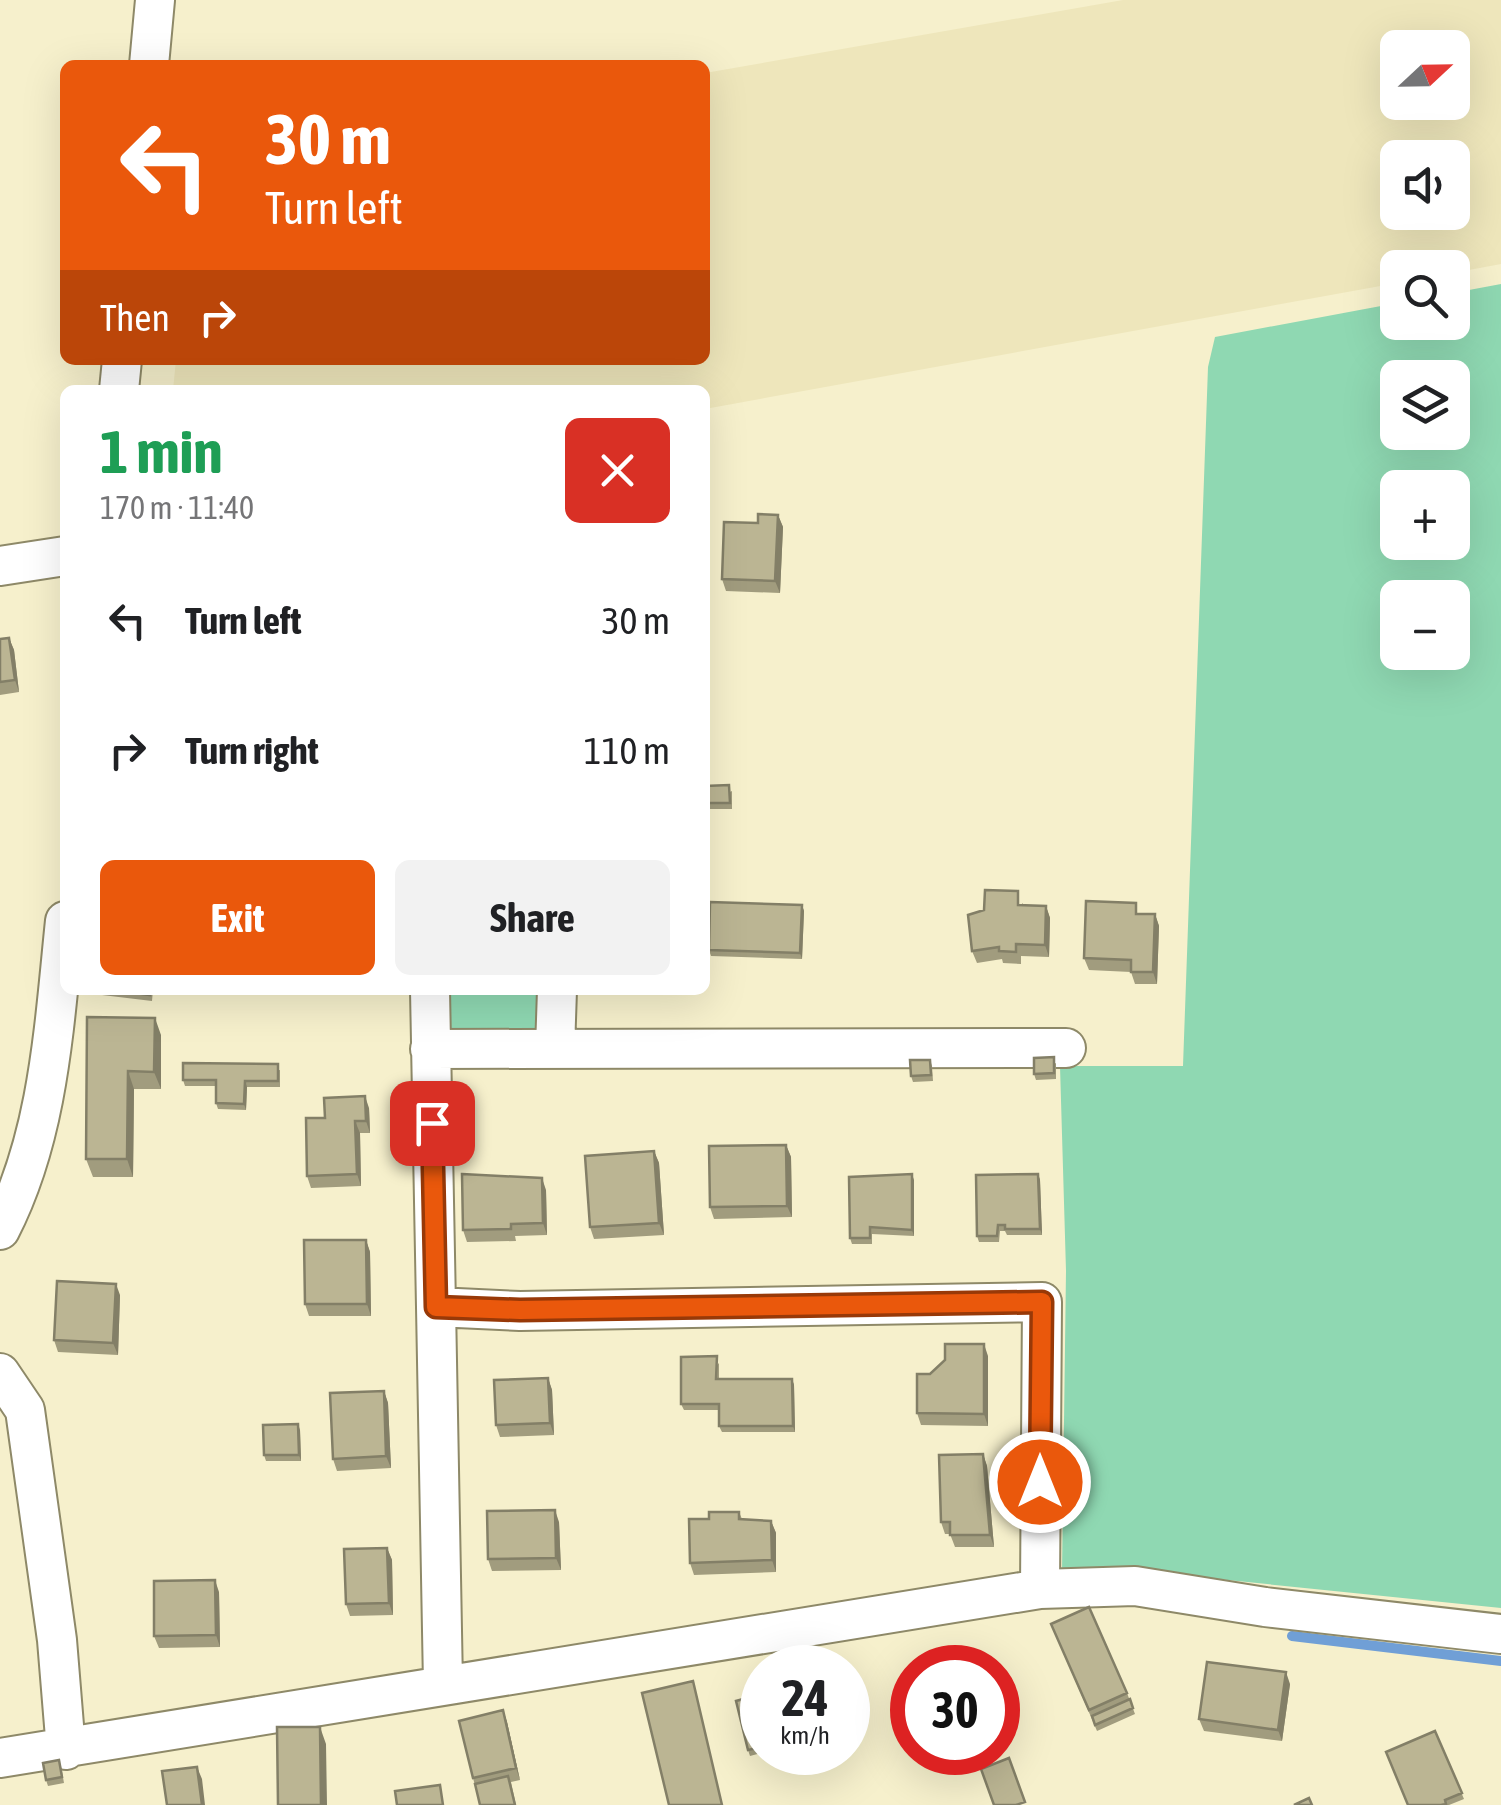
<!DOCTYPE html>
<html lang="en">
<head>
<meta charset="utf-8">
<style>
	:root { --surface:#fff; --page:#f2f2f2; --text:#202124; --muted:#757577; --accent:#ea580c }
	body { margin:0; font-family:"Asap Condensed",sans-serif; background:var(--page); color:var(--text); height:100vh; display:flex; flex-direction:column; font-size:38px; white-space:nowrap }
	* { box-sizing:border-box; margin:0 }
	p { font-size:32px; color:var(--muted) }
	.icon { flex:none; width:55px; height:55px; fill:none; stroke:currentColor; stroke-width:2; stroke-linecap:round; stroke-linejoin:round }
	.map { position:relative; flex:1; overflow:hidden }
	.panel { position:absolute; left:60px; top:385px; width:650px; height:610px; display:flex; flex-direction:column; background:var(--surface); border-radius:15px; box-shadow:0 10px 40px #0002 }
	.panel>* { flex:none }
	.top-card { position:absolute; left:60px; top:60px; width:650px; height:305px; border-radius:15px; box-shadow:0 10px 40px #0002; background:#ea580c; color:#fff; overflow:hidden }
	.needle { width:65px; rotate:68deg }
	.tools { position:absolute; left:1380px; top:30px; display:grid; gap:20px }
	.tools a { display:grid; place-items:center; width:90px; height:90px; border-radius:15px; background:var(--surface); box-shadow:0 10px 40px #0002; font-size:50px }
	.speed { position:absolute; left:740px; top:1645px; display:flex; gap:20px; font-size:50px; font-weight:700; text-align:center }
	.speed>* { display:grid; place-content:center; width:130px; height:130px; border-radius:50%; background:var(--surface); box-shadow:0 10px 40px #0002; line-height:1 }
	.speed small { font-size:25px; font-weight:400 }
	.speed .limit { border:15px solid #d22; background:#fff; color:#111 }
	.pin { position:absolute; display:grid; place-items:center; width:85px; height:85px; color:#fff; margin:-42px; border-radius:20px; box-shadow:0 5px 15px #0006 }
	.me { position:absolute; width:110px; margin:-55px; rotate:0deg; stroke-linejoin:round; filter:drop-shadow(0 0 8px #0008) }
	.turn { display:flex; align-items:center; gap:35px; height:210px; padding:0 40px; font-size:45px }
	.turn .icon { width:130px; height:130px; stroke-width:2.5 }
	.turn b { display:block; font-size:70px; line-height:85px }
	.then { display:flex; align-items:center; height:95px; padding:0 40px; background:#0003; gap:20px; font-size:38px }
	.round { display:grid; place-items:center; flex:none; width:105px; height:105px; border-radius:15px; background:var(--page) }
	.headline { display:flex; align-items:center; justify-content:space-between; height:170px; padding:0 40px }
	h1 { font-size:60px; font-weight:700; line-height:75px; color:#1e9e55 }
	.button { display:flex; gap:20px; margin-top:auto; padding:20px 40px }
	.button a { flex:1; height:115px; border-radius:15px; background:var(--accent); color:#fff; font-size:40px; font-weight:700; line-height:115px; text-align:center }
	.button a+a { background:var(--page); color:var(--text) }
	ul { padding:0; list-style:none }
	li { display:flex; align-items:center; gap:30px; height:130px; padding:0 40px }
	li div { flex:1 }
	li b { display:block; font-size:38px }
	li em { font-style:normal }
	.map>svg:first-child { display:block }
	.built { fill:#eee6bb; fill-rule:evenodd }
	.green { fill:#8fd8b2; fill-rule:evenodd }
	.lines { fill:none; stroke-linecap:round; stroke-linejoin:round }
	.stream { stroke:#709fd6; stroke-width:10 }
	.minor-casing { stroke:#8e8968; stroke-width:42 }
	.minor { stroke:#fff; stroke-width:38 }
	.wall { fill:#a19c7e }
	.shaded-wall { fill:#837f67 }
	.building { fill:#bbb593; stroke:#837f67; stroke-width:2.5 }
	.route-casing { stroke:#983908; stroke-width:25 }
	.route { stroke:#ea580c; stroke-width:18 }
</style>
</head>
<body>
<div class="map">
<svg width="1501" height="1805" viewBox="0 0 1501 1805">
	<rect width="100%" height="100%" fill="#f6f0cc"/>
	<path class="built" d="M1123 0H1501V264L1453 273 1452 268H1398L1397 283 705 409V390H173L176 360H705V73ZM1398 48H1452V102H1398ZM1398 158H1452V212H1398Z"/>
	<path class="green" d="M1501 284V1608L1188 1576 1062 1573 1066 1271 1060 1066H1183L1208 367 1215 337 1397 303 1398 322H1452L1453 293ZM1398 378H1452V432H1398ZM1398 488H1452V542H1398ZM1398 598H1452V652H1398Z
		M440 990H545L544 1036 476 1039 441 1023Z"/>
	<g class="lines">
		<path class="stream" d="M1292 1636 1501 1661"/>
		<g class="minor-casing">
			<path id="minor" d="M149 65 155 0
				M119 390 122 360
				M0 566 65 556
				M430 990 436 1307
				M430 1049 1066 1048
				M555 1049 557 990
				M0 1230C49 1135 54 1026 65 921
				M0 1373 25 1410 57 1640 66 1750
				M443 1684 436 1307 520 1311 1042 1302 1040 1589
				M0 1758 1040 1589 1135 1586 1265 1607 1501 1634"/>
		</g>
		<use href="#minor" class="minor"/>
	</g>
	<path class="wall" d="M778 515 783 527 780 593 726 591 722 579 758 523Z
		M9 638 14 650 19 692 0 695V639Z
		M732 791V809H708L706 803Z
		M1023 903V905L1046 906 1050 918 1049 957 1021 956V964L1003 963 1002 959 977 963 972 951Z
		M802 905 804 911 802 959 711 956 709 950Z
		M1140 914H1155L1159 926 1157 984H1135L1131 972 1089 970 1084 958Z
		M101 990H153L152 1001 102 995Z
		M87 1017 161 1035V1089H134L133 1177H93L86 1159Z
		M930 1060 932 1066 933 1081 913 1082 911 1076Z
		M1056 1063V1079L1036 1080 1034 1074Z
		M280 1070V1087H247L246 1110 218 1109 216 1103V1086H185L183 1080Z
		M369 1108 370 1133H360L361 1186 311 1188 307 1176 325 1118Z
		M786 1145 791 1157 792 1217 714 1219 710 1207Z
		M654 1151 659 1163 664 1235 594 1239 590 1227Z
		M1038 1174 1040 1180 1042 1235H1007L1005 1231H1000L999 1242H979L977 1236Z
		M914 1180V1236L872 1234V1244H852L850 1238Z
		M546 1190 547 1235 515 1236 516 1241 467 1242 463 1230Z
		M366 1240 370 1252 371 1316H309L305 1304Z
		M120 1295 118 1355 58 1352 54 1340Z
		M988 1356V1426L921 1425 917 1413Z
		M719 1363V1379H792L794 1385 795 1432H722L719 1426V1410H684L681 1404Z
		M548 1378 552 1390 554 1435 500 1437 496 1425Z
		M384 1391 388 1403 391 1468 337 1471 333 1459Z
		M300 1430 301 1461H266L264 1455Z
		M983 1454 987 1466 994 1547H955L950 1534H945L941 1522Z
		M739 1512 742 1519 771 1521 776 1533V1572L694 1575 690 1563 709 1519Z
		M559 1522 561 1570 492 1571 488 1559Z
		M387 1548 392 1560 393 1615 350 1616 346 1604Z
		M219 1592 220 1647 159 1648 154 1636Z
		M1051 1624 1127 1693 1135 1714 1097 1731Z
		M1290 1684 1282 1741 1204 1731 1199 1719Z
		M762 1694V1752H765L750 1756 748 1750Z
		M848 1701 855 1731 848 1732Z
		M503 1710 507 1722 520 1780 511 1782 516 1805H480L473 1778Z
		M1435 1731 1464 1799 1449 1805H1408Z
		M61 1766 64 1783 48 1786 46 1780Z"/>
	<path class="shaded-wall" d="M778 515 783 527 780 593 775 581Z
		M9 638 14 650 19 692 15 680Z
		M802 905 804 911 802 959 800 953Z
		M1046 906 1050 918 1049 957 1045 945Z
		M1155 914 1159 926 1157 984 1153 972Z
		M155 1018 161 1035V1089L154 1072Z
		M128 1071 134 1089 133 1177 127 1159Z
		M245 1081 247 1087 246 1110 244 1104Z
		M365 1096 369 1108 370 1133 366 1121Z
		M355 1121 360 1133 361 1186 357 1174Z
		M786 1145 791 1157 792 1217 787 1206Z
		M654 1151 659 1163 664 1235 659 1223Z
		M912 1174 914 1180V1236L912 1230Z
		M1038 1174 1040 1180 1042 1235 1040 1229Z
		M542 1178 546 1190 547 1235 543 1223Z
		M366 1240 370 1252 371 1316 367 1304Z
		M116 1284 120 1295 118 1355 113 1343Z
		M984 1344 988 1356V1426L984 1414Z
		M548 1378 552 1390 554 1435 550 1423Z
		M792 1379 794 1385 795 1432 793 1426Z
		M384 1391 388 1403 391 1468 386 1456Z
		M298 1424 300 1430 301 1461 299 1455Z
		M983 1454 987 1466 994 1547 990 1535Z
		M555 1510 559 1522 561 1570 556 1558Z
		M771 1521 776 1533V1572L772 1560Z
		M387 1548 392 1560 393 1615 389 1603Z
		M215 1580 219 1592 220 1647 216 1635Z
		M1286 1672 1290 1684 1282 1741 1278 1730Z
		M503 1710 507 1722 520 1780 516 1768Z
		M320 1727 326 1744 327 1805H321Z
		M197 1767 202 1779 205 1805H202Z"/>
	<path class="building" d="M758 514 778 515 775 581 722 579 724 522 758 523Z
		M9 638 15 680 0 682V639Z
		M729 785 730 803H706L705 786Z
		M985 890 1018 891V905L1046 906 1045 945 1016 944V952L999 951V947L972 951 968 915 984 910Z
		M1086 901 1136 903V914H1155L1153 972H1131V960L1084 958Z
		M710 902 802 905 800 953 709 950Z
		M111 990H150V995Z
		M87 1017 155 1018 154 1072 128 1071 127 1159H86Z
		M1054 1057V1073L1034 1074V1058Z
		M910 1060H930L931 1075 911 1076Z
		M183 1063 278 1064V1081H245L244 1104 216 1103V1080H183Z
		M365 1096 366 1121H355L357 1174 307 1176 306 1118H325L324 1098Z
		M786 1145 787 1206 710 1207 709 1146Z
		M654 1151 659 1223 590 1227 585 1156Z
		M462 1174 542 1178 543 1223 511 1224V1229L463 1230Z
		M912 1174V1230L870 1227V1238H850L849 1177Z
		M1038 1174 1040 1229H1005V1225H998L997 1236H977L976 1175Z
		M304 1240H366L367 1304H305Z
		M57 1281 116 1284 113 1343 54 1340Z
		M945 1344H984V1414L917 1413V1374H930L945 1360Z
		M717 1356 716 1379H792L793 1426H719V1404H681V1357Z
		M548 1378 550 1423 496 1425 494 1380Z
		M384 1391 386 1456 333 1459 330 1393Z
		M298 1424 299 1455H264L263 1425Z
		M983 1454 990 1535H950V1522H941L939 1455Z
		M555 1510 556 1558 488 1559 487 1511Z
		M709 1512H739V1519L771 1521 772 1560 690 1563 689 1519H709Z
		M387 1548 389 1603 346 1604 344 1549Z
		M215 1580 216 1635 154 1636V1581Z
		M1089 1607 1127 1693 1089 1710 1051 1624Z
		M1207 1662 1286 1672 1278 1730 1199 1719Z
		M693 1681 722 1805H669L642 1693Z
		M762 1694V1747L748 1750 736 1701Z
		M1130 1699 1133 1708 1095 1725 1092 1716Z
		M848 1704 853 1725 848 1726Z
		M503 1710 516 1768 473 1778 459 1721Z
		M277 1727H320L321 1805H278Z
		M1435 1731 1462 1793 1445 1800 1446 1804 1441 1805H1408L1386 1752Z
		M1009 1758 1025 1802 1016 1805H994L981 1769Z
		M59 1760 62 1777 46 1780 43 1763Z
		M197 1767 202 1805H167L162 1771Z
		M508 1776 515 1805H480L475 1784Z
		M440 1785 443 1805H397L395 1791Z
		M1309 1798 1312 1805H1294Z"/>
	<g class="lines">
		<g class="route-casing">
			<path id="route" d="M432 1123 436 1307 520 1310 1042 1302 1040 1482"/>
		</g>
		<use href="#route" class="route"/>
	</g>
</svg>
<div class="tools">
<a><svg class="needle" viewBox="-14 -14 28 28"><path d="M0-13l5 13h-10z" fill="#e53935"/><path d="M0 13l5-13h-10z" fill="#757577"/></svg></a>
<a><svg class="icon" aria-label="sound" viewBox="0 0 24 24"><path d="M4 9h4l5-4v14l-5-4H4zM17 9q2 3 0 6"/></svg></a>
<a><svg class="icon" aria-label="search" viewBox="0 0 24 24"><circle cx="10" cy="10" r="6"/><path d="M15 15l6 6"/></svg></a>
<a><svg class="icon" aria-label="layers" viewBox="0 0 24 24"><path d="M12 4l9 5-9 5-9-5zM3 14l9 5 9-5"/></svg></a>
<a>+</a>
<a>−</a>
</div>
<div class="speed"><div>24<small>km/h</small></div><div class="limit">30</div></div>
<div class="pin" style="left:432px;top:1123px;background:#d93025"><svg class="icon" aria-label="arrive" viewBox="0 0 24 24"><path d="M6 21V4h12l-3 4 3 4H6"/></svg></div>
<svg class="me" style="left:1040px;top:1482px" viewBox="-20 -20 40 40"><circle r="17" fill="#ea580c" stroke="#fff" stroke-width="3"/><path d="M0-11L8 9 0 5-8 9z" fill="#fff"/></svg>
<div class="top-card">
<div class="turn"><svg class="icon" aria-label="left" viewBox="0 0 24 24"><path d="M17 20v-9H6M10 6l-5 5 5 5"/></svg><div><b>30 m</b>Turn left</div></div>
<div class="then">Then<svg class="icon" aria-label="right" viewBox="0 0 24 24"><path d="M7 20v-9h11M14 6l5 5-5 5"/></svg></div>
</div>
<section class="panel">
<div class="headline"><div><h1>1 min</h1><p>170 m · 11:40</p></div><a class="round" style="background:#d93025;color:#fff"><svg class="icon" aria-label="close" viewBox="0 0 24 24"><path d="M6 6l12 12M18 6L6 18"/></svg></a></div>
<ul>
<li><svg class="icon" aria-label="left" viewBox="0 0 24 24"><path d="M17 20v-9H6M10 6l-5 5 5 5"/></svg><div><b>Turn left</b></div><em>30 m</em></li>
<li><svg class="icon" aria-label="right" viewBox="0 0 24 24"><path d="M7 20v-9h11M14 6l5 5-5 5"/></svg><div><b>Turn right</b></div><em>110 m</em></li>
</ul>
<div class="button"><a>Exit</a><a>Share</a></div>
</section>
</div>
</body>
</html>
